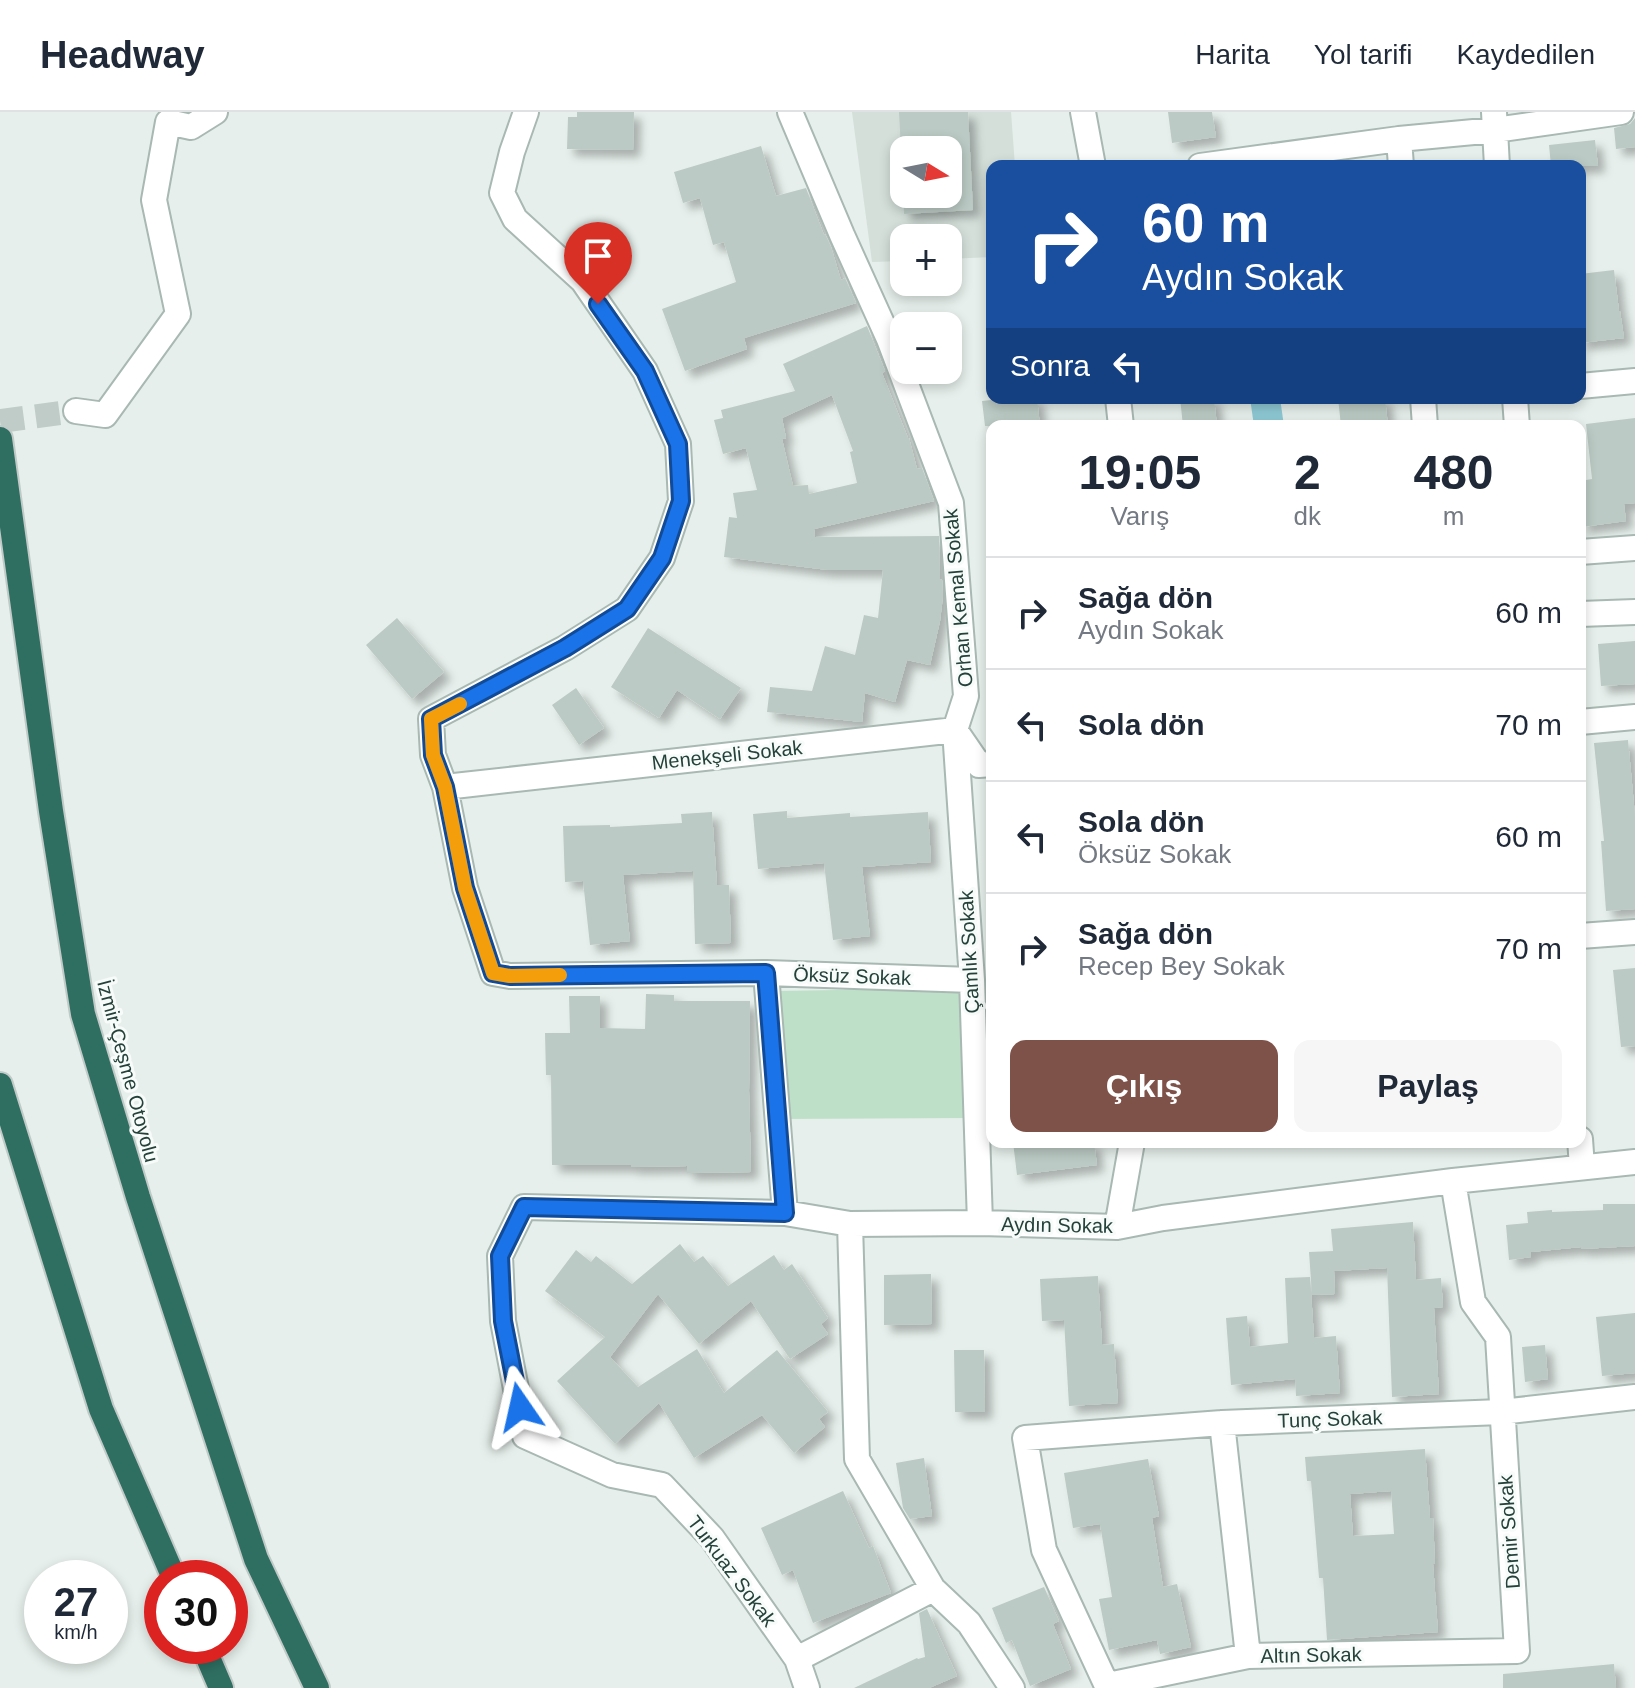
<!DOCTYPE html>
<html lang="tr">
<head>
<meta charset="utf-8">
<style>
	:root { --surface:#fff; --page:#f6f6f7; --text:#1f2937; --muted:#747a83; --line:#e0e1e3; --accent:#7f5249 }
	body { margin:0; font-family:Arial,sans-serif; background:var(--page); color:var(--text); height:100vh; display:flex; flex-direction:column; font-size:30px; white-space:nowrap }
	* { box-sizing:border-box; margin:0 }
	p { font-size:26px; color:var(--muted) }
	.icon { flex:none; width:44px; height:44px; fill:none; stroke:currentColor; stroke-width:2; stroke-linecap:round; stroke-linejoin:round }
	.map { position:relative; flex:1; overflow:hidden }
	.side { position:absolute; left:986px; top:308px; width:600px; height:728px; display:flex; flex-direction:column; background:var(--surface); border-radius:16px; box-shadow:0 4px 12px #0003 }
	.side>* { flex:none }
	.guide { position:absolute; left:986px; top:48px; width:600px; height:244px; border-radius:16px; box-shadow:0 4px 12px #0003; background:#1a4fa0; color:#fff; overflow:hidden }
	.needle { width:52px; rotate:100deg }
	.buttons { position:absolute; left:890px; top:24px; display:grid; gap:16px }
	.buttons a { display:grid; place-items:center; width:72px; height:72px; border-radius:16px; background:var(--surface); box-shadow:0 4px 12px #0003; font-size:40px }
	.speed { position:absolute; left:24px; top:1448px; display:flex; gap:16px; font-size:40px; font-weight:700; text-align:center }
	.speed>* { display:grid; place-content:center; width:104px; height:104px; border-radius:50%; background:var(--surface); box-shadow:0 4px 12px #0003; line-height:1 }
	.speed small { font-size:20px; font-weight:400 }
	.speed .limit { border:12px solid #d22; background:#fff; color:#111 }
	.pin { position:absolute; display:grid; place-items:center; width:68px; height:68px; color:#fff; margin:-82px -34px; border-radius:50% 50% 50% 0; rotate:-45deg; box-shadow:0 0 8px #0007 }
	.pin .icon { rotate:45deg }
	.me { position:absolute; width:88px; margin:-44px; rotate:349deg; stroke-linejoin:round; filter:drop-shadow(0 0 6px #0008) }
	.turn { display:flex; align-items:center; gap:28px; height:168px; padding:0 24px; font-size:36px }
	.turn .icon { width:104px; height:104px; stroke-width:2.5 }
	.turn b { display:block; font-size:56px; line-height:68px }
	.then { display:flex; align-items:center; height:76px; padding:0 24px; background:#0003; gap:16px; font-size:30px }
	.eta { display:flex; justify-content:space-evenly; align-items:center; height:136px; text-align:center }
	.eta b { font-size:48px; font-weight:700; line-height:56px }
	.action { display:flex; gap:16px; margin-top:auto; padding:16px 24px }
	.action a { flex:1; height:92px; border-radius:16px; background:var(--accent); color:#fff; font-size:32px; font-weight:700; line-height:92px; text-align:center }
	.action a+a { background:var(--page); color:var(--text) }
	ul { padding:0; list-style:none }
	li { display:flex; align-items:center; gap:24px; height:112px; padding:0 24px; border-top:2px solid var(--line) }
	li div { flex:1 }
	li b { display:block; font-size:30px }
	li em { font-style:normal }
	header { display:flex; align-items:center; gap:48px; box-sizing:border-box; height:112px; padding:0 40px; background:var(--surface); border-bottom:2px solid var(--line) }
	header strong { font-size:38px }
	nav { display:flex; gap:44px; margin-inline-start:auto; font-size:28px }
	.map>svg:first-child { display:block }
	.built { fill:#d4dfda; fill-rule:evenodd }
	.green { fill:#bfe0c8 }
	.water { fill:#8ec9d4 }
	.building { fill:#bbcac4; fill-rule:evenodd; filter:url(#shadow) }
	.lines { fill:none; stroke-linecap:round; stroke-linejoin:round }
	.minor-tunnel { stroke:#bfccc8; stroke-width:24; stroke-dasharray:24 12; stroke-linecap:butt }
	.minor-casing { stroke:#a8b8b2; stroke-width:28 }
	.highway-casing { stroke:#c2cac8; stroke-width:28 }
	.minor { stroke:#fff; stroke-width:24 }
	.highway { stroke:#2f6f62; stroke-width:24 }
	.route-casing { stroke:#114b97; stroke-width:20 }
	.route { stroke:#1a73e8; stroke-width:14 }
	.slow { stroke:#f59e0b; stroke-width:14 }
	.labels { text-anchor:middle; stroke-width:6; stroke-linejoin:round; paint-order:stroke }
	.street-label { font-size:20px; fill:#24423a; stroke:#f7fbf9 }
</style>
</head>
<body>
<header>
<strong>Headway</strong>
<nav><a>Harita</a><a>Yol tarifi</a><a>Kaydedilen</a></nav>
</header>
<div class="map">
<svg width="1635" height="1576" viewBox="0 0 1635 1576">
	<defs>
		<filter id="shadow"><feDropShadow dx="7" dy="7" stdDeviation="4" flood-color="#0004"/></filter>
	</defs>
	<rect width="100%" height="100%" fill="#e6efeb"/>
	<path class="built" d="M852 0H1011L1015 54H992V145L948 147V126H904V149L872 150ZM904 38H948V82H904Z"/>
	<path class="green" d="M959 876 966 1006 784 1007 774 879Z"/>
	<path class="water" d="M1250 286H1280L1284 314H1254Z"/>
	<path class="building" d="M577 0H634L633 38 567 37 568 5H577Z
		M899 0H968L973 98 904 102 903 82H948V38H901Z
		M1168 0H1212L1216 25 1172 31Z
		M1635 6V35L1616 37 1614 16 1630 12Z
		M1595 28 1598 54H1551L1549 33Z
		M761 34 776 84 806 76 824 123 825 122 831 135 841 168 845 166 856 191 744 226 747 237 685 259 662 197 736 170 724 130 713 133 700 86 683 91 674 60Z
		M1614 158 1619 199H1620L1624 226 1580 231V162Z
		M867 214 885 259 882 261 908 326H909L917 357 922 356 934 389 814 417 815 425 939 424 940 467 942 468 943 484 940 509 930 553 907 548 895 590 865 581 862 610 767 600 770 575 812 579 825 534 855 543 864 503 878 506 883 458H828L724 445 729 405 737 406 733 381 757 378 746 336 723 342 714 308 723 306 721 298 795 279 783 252ZM832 283 853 339 850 340 857 371 809 382 808 373 793 374 782 327 786 326 782 306Z
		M1010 286H1037L1040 314H985L982 289Z
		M1180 286H1214L1217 314H1183Z
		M1338 286H1385L1388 314H1341Z
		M1635 306V391L1624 392 1626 409 1582 415 1580 369 1592 367 1586 312Z
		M397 506 444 560 412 587 366 533Z
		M648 516 741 576 720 607 677 578 659 606 611 575Z
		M1635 529V572L1601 574 1598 532Z
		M576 576 604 616 579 633 552 593Z
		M1628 628 1635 704V797L1606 799 1601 729H1604L1594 631Z
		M787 699V706L850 701V705L928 700 931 750 862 755 870 824 833 828 824 751 758 757 753 702Z
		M712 700 717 773H729L731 831 695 832 693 759 623 763 630 829 590 833 583 769 565 770 563 714 610 713V715L682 711 681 702Z
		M1635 856V934L1621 935 1613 858Z
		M646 882 674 883V889H750L749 979 751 1060 687 1061V1054L631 1055V1053H552L551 963H546L545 921H570L569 884H600V916L645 917Z
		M1013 1030H1094L1097 1053 1017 1063Z
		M1603 1092H1635V1134L1581 1137V1135L1531 1140V1145L1509 1148 1506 1113 1528 1111 1527 1100 1552 1098V1100L1603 1098Z
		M1413 1110 1416 1168 1441 1166 1443 1195 1434 1196 1439 1282 1392 1285 1387 1156 1334 1159 1335 1182 1312 1183 1309 1140 1333 1139 1331 1117Z
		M680 1132 694 1150 703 1144 728 1174 774 1143 784 1158 792 1152 828 1206 821 1212 828 1222 790 1247 751 1189 699 1232 658 1182 610 1245 638 1275 697 1237 724 1281 777 1238 828 1300 819 1307 825 1315 794 1341 762 1303 694 1346 659 1291 615 1332 557 1269 605 1225 545 1179 576 1138 591 1150 596 1144 632 1172Z
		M931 1162 932 1212 884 1213V1163Z
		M1098 1164 1102 1233 1114 1232 1118 1291 1069 1294 1064 1208 1042 1209 1040 1167Z
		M1310 1165 1314 1226 1336 1224 1340 1281 1296 1284 1295 1267 1231 1273 1226 1206 1247 1204 1250 1235 1288 1231 1285 1166Z
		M1635 1201V1261L1602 1264 1596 1205Z
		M1545 1233 1548 1267 1525 1270 1522 1235Z
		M954 1238H984L985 1300H955Z
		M1425 1337 1430 1406H1433L1435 1452H1433L1438 1520 1327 1528 1323 1466H1319L1311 1369H1307L1305 1345ZM1391 1379 1394 1422 1353 1424 1350 1382Z
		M924 1346 932 1404 910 1407 903 1396 896 1351Z
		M1148 1347 1159 1404 1152 1406 1163 1475 1177 1472 1191 1535 1160 1542 1157 1528 1109 1538 1099 1487 1112 1485 1100 1412 1073 1416 1064 1361Z
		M843 1379 869 1436 873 1434 891 1481 813 1511 793 1458 782 1463 761 1416Z
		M1044 1475 1059 1509 1053 1512 1071 1557 1030 1574 1012 1528 1006 1531 992 1496Z
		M927 1497 957 1564 929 1576H854L917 1546 918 1547 925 1545 919 1501Z
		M1614 1552 1616 1576H1503V1562Z"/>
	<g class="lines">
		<path class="minor-tunnel" d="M0 309 76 299"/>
		<g class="minor-casing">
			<path id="minor" d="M526 0 512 40 502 81 515 107 583 169 645 259 678 332 681 389 662 446 627 497 565 536 431 607 433 643 445 675 465 776 493 861 510 864 766 861 972 868
				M790 0 842 123 889 227 951 391 966 584 955 618 972 868 980 1111
				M1083 0 1093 54
				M1494 0 1497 54
				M1399 27 1401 54
				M1200 54 1399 27 1495 18 1621 0
				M1580 274 1635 269
				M1118 286 1121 314
				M1423 286 1425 314
				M1515 286 1517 314
				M76 299 105 303 178 202 154 88 168 10 191 15 215 0
				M1580 440 1635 436
				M1580 502 1635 500
				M1580 610 1635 605
				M445 675 955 618 979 653 992 652
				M1580 824 1635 820
				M766 861 785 1101
				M1580 1027 1582 1055
				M850 1112 857 1347 933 1477
				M1117 1115 1132 1030
				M1222 1311 1248 1544
				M797 1547 933 1477 969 1511 1012 1576
				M1108 1573 1248 1544 1517 1539 1498 1225 1473 1190 1453 1069
				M807 1576 797 1547 712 1426 662 1373 612 1363 525 1324 503 1209 500 1144 524 1095 785 1101 850 1112 980 1111 1117 1115 1163 1106 1453 1069 1635 1050
				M1108 1576 1044 1438 1025 1326 1222 1311 1501 1300 1635 1285"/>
		</g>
		<g class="highway-casing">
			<path id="highway" d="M0 327 51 699 83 902 138 1085 256 1447 317 1576
				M0 973 101 1297 174 1466
				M203 1534 221 1576"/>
		</g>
		<use href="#minor" class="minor"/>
		<use href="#highway" class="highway"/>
	</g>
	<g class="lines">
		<g class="route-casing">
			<path id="route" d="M520 1295 503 1209 500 1144 524 1095 785 1101 766 861 510 864 493 861 465 776 445 675 433 643 431 607 565 536 627 497 662 446 681 389 678 332 645 259 598 192"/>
		</g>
		<use href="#route" class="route"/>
		<path class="slow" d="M460 592 431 607 433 643 445 675 465 776 493 861 510 864 560 863"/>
	</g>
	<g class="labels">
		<g class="street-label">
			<text transform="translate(958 486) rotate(-95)" y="7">Orhan Kemal Sokak</text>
			<text transform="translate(727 643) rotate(-6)" y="7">Menekşeli Sokak</text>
			<text transform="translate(969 840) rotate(-93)" y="7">Çamlık Sokak</text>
			<text transform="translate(852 864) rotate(2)" y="7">Öksüz Sokak</text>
			<text transform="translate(128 959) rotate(75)" y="7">İzmir-Çeşme Otoyolu</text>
			<text transform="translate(1057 1113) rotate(1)" y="7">Aydın Sokak</text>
			<text transform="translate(1330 1307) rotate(-2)" y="7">Tunç Sokak</text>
			<text transform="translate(1509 1420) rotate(-94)" y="7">Demir Sokak</text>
			<text transform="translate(732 1459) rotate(53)" y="7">Turkuaz Sokak</text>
			<text transform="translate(1311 1543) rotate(-1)" y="7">Altın Sokak</text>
		</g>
	</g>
</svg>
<div class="buttons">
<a><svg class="needle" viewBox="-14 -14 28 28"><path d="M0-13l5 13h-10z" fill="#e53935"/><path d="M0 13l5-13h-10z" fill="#747a83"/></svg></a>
<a>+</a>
<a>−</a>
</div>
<div class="speed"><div>27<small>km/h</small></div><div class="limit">30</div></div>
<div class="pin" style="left:598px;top:192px;background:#d93025"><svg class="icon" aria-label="arrive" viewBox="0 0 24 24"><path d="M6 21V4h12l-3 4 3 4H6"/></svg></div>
<svg class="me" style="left:520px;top:1295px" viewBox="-20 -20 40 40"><path d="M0-17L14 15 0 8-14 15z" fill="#1a73e8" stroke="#fff" stroke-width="4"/></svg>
<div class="guide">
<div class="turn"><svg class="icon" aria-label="right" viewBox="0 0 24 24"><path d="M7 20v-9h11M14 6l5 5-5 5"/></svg><div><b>60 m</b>Aydın Sokak</div></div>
<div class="then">Sonra<svg class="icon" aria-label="left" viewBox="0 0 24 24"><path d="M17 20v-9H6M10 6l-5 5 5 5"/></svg></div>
</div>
<section class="side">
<div class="eta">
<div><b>19:05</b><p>Varış</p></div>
<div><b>2</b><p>dk</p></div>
<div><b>480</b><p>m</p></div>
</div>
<ul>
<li><svg class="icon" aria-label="right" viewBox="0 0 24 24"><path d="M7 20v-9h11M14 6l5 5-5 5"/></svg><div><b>Sağa dön</b><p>Aydın Sokak</p></div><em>60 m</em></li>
<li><svg class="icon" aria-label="left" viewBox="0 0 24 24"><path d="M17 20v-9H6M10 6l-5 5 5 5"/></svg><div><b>Sola dön</b></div><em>70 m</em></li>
<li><svg class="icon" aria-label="left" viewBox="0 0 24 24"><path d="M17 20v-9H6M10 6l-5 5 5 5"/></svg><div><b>Sola dön</b><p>Öksüz Sokak</p></div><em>60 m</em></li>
<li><svg class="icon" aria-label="right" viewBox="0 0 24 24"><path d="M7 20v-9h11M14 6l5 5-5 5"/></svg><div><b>Sağa dön</b><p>Recep Bey Sokak</p></div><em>70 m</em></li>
</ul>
<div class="action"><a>Çıkış</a><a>Paylaş</a></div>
</section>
</div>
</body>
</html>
